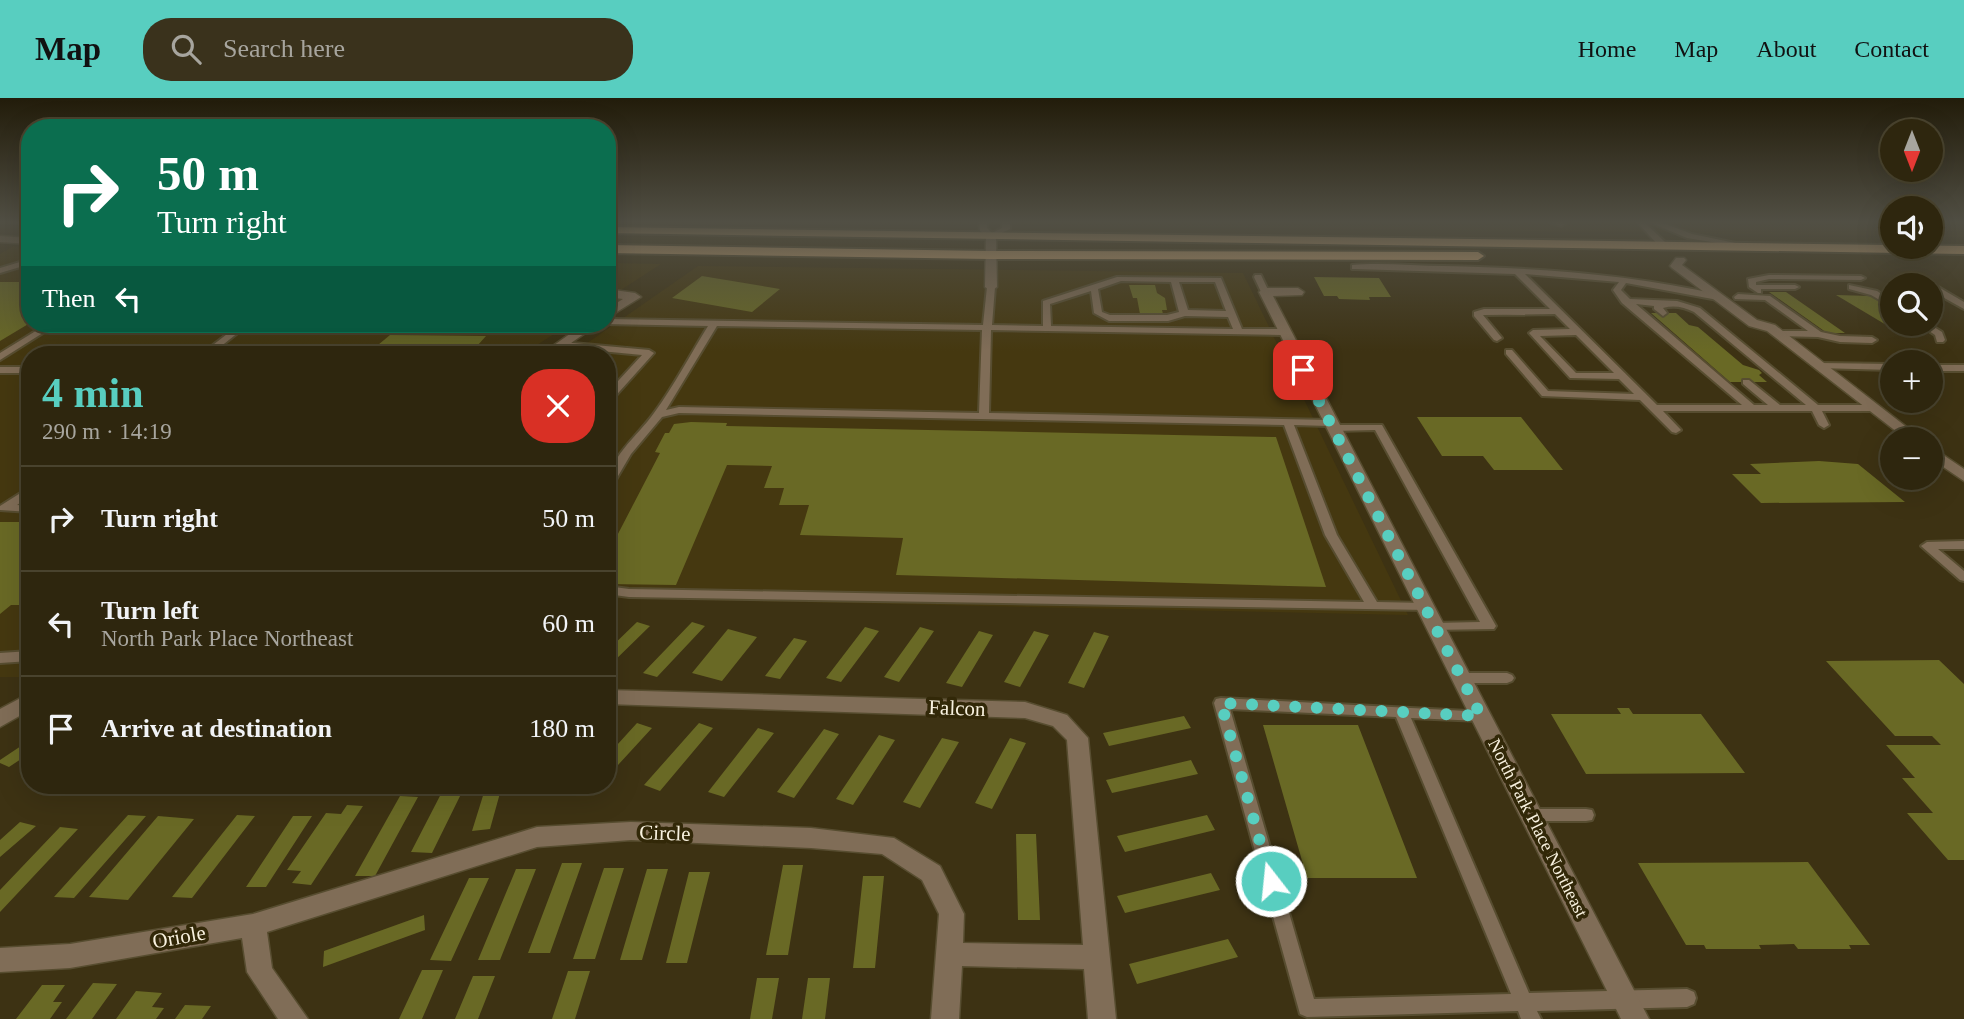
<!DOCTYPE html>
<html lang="en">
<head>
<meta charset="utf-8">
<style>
	:root { --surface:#2e260e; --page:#3a321c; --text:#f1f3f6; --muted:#a7a59e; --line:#49432e; --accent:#58cec0 }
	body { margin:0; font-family:"Times New Roman",serif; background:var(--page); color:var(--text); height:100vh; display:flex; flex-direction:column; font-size:26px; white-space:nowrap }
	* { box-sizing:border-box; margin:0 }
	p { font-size:23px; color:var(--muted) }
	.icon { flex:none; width:38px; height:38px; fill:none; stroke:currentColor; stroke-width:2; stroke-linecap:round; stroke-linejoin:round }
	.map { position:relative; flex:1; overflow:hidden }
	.drawer { position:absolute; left:21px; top:248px; width:595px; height:448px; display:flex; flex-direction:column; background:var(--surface); border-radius:28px; box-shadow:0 7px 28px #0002,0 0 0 2px var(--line) }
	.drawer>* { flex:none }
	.banner { position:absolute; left:21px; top:21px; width:595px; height:214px; border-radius:28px; box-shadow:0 7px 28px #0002,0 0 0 2px var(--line); background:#0b6e4f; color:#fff; overflow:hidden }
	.needle { width:46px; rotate:180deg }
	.buttons { position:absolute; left:1880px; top:21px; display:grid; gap:14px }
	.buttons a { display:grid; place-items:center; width:63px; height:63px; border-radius:50%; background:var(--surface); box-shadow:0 7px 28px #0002,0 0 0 2px var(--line); font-size:35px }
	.pin { position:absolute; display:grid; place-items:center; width:60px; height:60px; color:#fff; margin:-30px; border-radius:14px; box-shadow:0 4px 10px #0006 }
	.me { position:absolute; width:77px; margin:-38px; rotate:344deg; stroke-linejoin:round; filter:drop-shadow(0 0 5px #0008) }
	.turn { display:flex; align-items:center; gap:24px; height:147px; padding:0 21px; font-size:32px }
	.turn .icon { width:91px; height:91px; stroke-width:2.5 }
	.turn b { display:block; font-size:49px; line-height:60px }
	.then { display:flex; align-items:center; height:66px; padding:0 21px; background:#0003; gap:14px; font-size:26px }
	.round { display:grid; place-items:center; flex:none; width:74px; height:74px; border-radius:28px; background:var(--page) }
	.overview { display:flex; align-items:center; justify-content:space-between; height:119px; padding:0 21px }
	h1 { font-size:42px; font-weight:700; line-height:52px; color:var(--accent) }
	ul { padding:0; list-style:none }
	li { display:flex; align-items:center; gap:21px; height:105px; padding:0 21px; border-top:2px solid var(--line) }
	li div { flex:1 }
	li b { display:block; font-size:26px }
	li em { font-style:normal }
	header { display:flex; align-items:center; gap:42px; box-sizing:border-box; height:98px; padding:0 35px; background:var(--accent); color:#111 }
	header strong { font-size:33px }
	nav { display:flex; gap:38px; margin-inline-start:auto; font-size:24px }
	.search { width:490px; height:63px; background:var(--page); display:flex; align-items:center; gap:18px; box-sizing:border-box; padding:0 24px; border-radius:28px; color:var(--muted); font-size:26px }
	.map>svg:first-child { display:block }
	.built { fill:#453810 }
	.building { fill:#696925 }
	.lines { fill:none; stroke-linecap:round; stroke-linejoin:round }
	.service-casing { stroke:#574d30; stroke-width:4 }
	.minor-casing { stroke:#574d30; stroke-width:3 }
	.trunk-casing { stroke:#574d30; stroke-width:4 }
	.service { fill:#806d57; fill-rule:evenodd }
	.minor { fill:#806d57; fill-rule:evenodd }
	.trunk { fill:#dbb17e; fill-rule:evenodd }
	.route { stroke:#58cec0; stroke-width:12; stroke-dasharray:0 21.6 }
	.labels { text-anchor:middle; stroke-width:7; stroke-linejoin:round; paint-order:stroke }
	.street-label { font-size:18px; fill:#f8f1df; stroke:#322808 }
	.near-street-label { font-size:21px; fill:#f8f1df; stroke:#322808 }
</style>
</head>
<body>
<header>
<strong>Map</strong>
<div class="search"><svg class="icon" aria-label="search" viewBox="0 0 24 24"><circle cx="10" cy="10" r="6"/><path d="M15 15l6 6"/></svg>Search here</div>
<nav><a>Home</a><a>Map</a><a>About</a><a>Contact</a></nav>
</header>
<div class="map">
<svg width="1964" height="921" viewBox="0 0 1964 921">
	<rect width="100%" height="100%" fill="#3d3213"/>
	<path class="built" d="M804 124H1892V138L1676 135Z
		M1930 124H1964V139H1930Z
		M14 148 30 152V226H570L521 257H30V579H0V156Z
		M607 165 661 166 607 201Z
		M698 168 1243 175 1408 517 607 500V257H570Z"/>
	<path class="building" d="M702 178 780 191 752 214 672 200Z
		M1314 179 1379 180 1391 199H1369L1370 202 1339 201 1337 198H1324Z
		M0 184H30V225L0 243Z
		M1129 187H1155L1157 195 1165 200 1167 212H1162L1163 216H1140L1137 200H1133Z
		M1769 194H1786L1845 235H1827Z
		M1836 197 1871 198 1892 211V226H1915L1919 228H1888Z
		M1651 215H1676L1689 227 1698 229 1743 267 1759 272 1762 275 1759 277 1767 284H1730Z
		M390 237 486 238 469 257H366Z
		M1417 319H1521L1563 372H1494L1483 358H1442Z
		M691 324 727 325 726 328 1276 339 1326 489 896 477 903 440 800 437 809 407H779L784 390H764L772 368 727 367 676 487 607 486V457L660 355 655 354 665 335H669L674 326Z
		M1819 363 1858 366 1905 404 1761 405 1732 376H1761L1750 366Z
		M0 424H30V507H11L0 516Z
		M637 524 650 528 607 570V553Z
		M692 524 705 528 657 579 643 575Z
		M865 529 879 533 841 584 826 580Z
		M920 529 934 533 899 584 884 579Z
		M728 531 757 539 722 583 692 575Z
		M979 533 993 537 962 589 946 585Z
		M1034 533 1049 537 1020 589 1004 584Z
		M1094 534 1109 538 1084 590 1068 585Z
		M794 540 807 543 780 581 765 578Z
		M1939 562 1964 586V762H1948L1907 715H1933L1902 680H1915L1886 647H1941L1932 638H1895L1826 563Z
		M1617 610H1629L1633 616H1701L1745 675 1586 676 1551 616H1621Z
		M1184 618 1191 630 1109 648 1103 635Z
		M637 625 652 630 607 679V658Z
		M699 625 713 630 660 693 644 687Z
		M1263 627H1358L1417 780H1307Z
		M758 630 774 635 724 699 708 694Z
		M824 631 839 636 794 700 777 694Z
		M879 637 895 642 853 707 836 701Z
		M942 640 959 644 920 710 903 704Z
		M1010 640 1026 645 992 711 975 705Z
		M30 642V655L9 669 0 665V662Z
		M1191 662 1198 676 1112 695 1106 682Z
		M486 688H502L490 731 472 733Z
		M443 692H463L432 755 411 754Z
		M400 698 418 699 375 778H355Z
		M347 707 363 708 311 787 292 785 301 773 287 772 326 715 341 716Z
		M128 717 146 718 74 800 54 799Z
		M237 717 255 718 192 800 172 799Z
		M1207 717 1215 732 1125 754 1117 738Z
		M158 718 194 721 128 802 89 799Z
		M293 718H312L266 789H246Z
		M20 724 36 728 0 759V742Z
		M60 729 78 731 0 814V792Z
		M1016 736H1036L1040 822H1018Z
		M1808 764 1870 847H1849L1851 851H1798L1794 846 1759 847 1761 851H1706L1704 847H1686L1638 765Z
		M562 765H582L550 855H528Z
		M783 767H803L788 857H766Z
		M604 770H624L595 861H573Z
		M516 771H536L500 862H478Z
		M647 771H668L642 862H620Z
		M689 774H710L687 865H666Z
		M1211 775 1220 792 1125 815 1117 798Z
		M863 778H884L875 870H853Z
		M469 780H489L451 863 430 862Z
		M424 817 425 832 323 869 324 853Z
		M1228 841 1238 859 1137 886 1129 866Z
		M422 872H443L422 921H399Z
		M568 873H590L575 921H552Z
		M473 878H495L478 921H455Z
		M757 880H779L772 921H750Z
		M808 880H830L825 921H802Z
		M93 885 117 886 92 921H66Z
		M42 887H65L53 904H62L50 921H16Z
		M136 893 162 895 152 909 164 910 156 921H116Z
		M185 907 211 908 202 921H175Z"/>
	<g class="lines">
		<g class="service-casing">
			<path id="service" d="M12 124H30V127Z
				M979 124H987V130L992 135 1002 130V124H1010V131L991 140 980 133Z
				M1550 124H1563L1565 126 1561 128Z
				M1637 124H1644L1666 145V149H1660Z
				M1649 124H1660L1692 136 1740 146 1736 148 1687 140Z
				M30 161V166L0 175V170Z
				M1352 167C1382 164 1414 168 1444 168 1538 170 1630 176 1721 197L1722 199 1718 202 1626 185 1621 192 1630 201 1677 203 1700 210 1818 307H1875L1880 310 1875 313H1822L1829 327 1824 330 1819 327 1812 313H1663L1681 332 1676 335 1672 334 1640 302 1542 298 1506 256V252H1512L1548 293 1634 296 1619 281 1570 280 1529 235 1533 232 1570 231 1555 216 1483 217 1502 240 1497 243 1494 242 1474 218V214L1484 211H1550L1515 176 1355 171H1352ZM1525 176 1619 184 1613 192 1622 205 1742 307H1657ZM1636 206 1654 208V211L1663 218 1667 215 1663 210C1674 207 1684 209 1694 214L1806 307H1780L1749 282H1743V286L1768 307H1754ZM1576 237 1614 275H1576L1540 238Z
				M1255 177H1261L1269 194 1268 196H1262L1254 179Z
				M1769 177 1861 178 1865 180 1861 182 1769 181 1756 184V187H1795L1799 189 1795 191H1761V195H1758L1749 189 1748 181Z
				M1117 179 1221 180 1242 231H1283L1287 234 1283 237 991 232 989 315 1330 322 1334 323V327H1382L1496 528 1494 531 1430 532 1428 529 1430 526 1435 525 1480 524 1375 332 1333 333 1329 332V328L1294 327 1337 437 1377 504 1425 505 1431 509 1430 512 629 499 607 496V488L629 491 1364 504 1325 437 1284 327 679 315 662 319 631 356 611 390 607 391C607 360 637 339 654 315 674 288 690 257 708 228L604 226H607V221L983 227 987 189 991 187 995 189 992 227 1043 228V203ZM1121 183 1171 184 1179 214 1167 217H1110L1102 214 1098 191ZM1179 184H1215L1226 213 1188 212ZM1091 193 1094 215 1109 223H1168L1185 218 1228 219 1233 231 1051 228 1050 206ZM717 228 982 232 979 315 679 309 666 312Z
				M1917 180H1923L1964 204V211L1930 192V187H1923L1917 184Z
				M1849 187 1877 193 1892 203V209L1871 197 1849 191Z
				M1738 196 1770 198 1821 234 1840 238 1872 239 1877 242 1872 245 1840 244 1818 239 1776 238 1775 236 1779 233H1808L1765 202 1735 201 1734 199Z
				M47 226H57L0 262V255Z
				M240 226H249L210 257H200Z
				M1919 226H1929L1942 234 1945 242 1943 244H1937L1935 237Z
				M562 244 649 252 654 255 611 303 607 304V295L642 257 559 249 557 247Z
				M1820 265 1892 266V272L1817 270V266Z
				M1930 267H1964V273H1930Z
				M0 269H30V275H0Z
				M30 389V398L17 407 30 408V414L0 412V408Z
				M1964 443V451H1938L1964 473V483L1960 482 1921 448 1927 444Z
				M30 553V563L0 565V555Z
				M1462 575H1507L1512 577 1514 580 1512 583 1507 585H1462L1457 583 1455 580 1457 577Z
				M1221 600 1486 614 1488 618 1486 622 1481 623 1411 620 1529 895 1687 891 1694 894 1696 900 1694 906 1687 909 1537 913 1541 921H1521L1518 913 1307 919 1300 916 1214 605 1216 601ZM1230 611 1396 619 1511 896 1314 901Z
				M1531 711H1586L1592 712 1594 717 1592 722 1586 723H1531L1525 722 1523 717 1525 712Z"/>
		</g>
		<g class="minor-casing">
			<path id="minor" d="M991 135 996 138 997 189 991 193 985 189 986 138Z
				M0 138 30 140V146L0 144Z
				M1676 160H1684L1686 162 1682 167 1757 222 1775 227 1922 341H1906L1767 233 1749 228 1672 170 1670 168Z
				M1298 190 1304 194 1302 197 1273 198 1649 921H1621L1259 194 1265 190Z
				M607 191 635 195 641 199 607 220V211L623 201 607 199Z
				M584 226H598L554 257H540Z
				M1930 348 1964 371V383L1930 360Z
				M607 592 1025 604 1067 617 1088 640 1116 921H1088L1084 871 962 868 959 921H931L939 816 922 782 882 756 811 750 631 742 537 749 267 834 272 870 308 921H278L247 874 242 840 70 870 0 874V850L70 846 253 816 537 729 631 724 811 730 894 740 940 768 964 816 963 845 1083 847 1067 642 1053 628 1025 620 607 606Z
				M30 595V612L0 629V611Z"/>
		</g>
		<g class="trunk-casing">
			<path id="trunk" d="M607 129 1964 148V156L607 135Z
				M607 147 990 153 1478 154 1484 158 1478 162 990 161 607 155Z"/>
		</g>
		<use href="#service" class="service"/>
		<use href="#minor" class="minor"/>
		<use href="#trunk" class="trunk"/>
	</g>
	<linearGradient id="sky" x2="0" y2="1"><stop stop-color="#221c0a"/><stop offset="0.49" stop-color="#514f44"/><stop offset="1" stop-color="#514f44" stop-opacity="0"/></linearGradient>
	<rect width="1964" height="253" fill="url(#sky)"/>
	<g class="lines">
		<path class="route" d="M1271 783 1221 605 1481 618 1303 272"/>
	</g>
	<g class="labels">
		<g class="street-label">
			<text transform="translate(1538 730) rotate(63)" y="6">North Park Place Northeast</text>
		</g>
		<g class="near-street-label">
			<text transform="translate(957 610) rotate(2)" y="7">Falcon</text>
			<text transform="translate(665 735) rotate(2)" y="7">Circle</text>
			<text transform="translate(179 839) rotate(-10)" y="7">Oriole</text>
		</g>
	</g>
</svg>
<div class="buttons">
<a><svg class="needle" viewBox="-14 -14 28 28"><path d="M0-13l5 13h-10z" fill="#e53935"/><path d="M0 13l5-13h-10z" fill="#a7a59e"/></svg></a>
<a><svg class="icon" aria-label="sound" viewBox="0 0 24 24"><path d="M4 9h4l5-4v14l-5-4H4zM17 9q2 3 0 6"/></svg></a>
<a><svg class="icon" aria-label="search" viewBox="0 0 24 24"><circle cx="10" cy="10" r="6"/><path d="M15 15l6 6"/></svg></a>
<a>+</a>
<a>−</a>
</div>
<div class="pin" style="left:1303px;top:272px;background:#d93025"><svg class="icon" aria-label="arrive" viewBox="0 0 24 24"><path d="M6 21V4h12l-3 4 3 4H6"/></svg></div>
<svg class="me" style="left:1271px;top:783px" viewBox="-20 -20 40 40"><circle r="17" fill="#58cec0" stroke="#fff" stroke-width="3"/><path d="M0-11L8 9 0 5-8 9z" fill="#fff"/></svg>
<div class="banner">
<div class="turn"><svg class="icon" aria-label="right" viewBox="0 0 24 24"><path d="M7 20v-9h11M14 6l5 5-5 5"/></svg><div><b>50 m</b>Turn right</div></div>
<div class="then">Then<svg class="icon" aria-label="left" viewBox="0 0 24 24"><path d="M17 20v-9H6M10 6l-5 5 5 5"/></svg></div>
</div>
<section class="drawer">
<div class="overview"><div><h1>4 min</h1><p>290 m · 14:19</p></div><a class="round" style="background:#d93025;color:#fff"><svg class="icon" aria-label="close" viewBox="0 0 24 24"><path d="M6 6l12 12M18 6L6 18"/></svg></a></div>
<ul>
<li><svg class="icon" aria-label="right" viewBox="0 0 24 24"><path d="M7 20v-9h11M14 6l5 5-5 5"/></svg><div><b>Turn right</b></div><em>50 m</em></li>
<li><svg class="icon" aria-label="left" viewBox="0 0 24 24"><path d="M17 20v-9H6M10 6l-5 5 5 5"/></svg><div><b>Turn left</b><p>North Park Place Northeast</p></div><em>60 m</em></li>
<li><svg class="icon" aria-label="arrive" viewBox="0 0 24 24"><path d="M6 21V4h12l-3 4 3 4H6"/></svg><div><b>Arrive at destination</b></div><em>180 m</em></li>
</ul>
</section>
</div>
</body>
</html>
